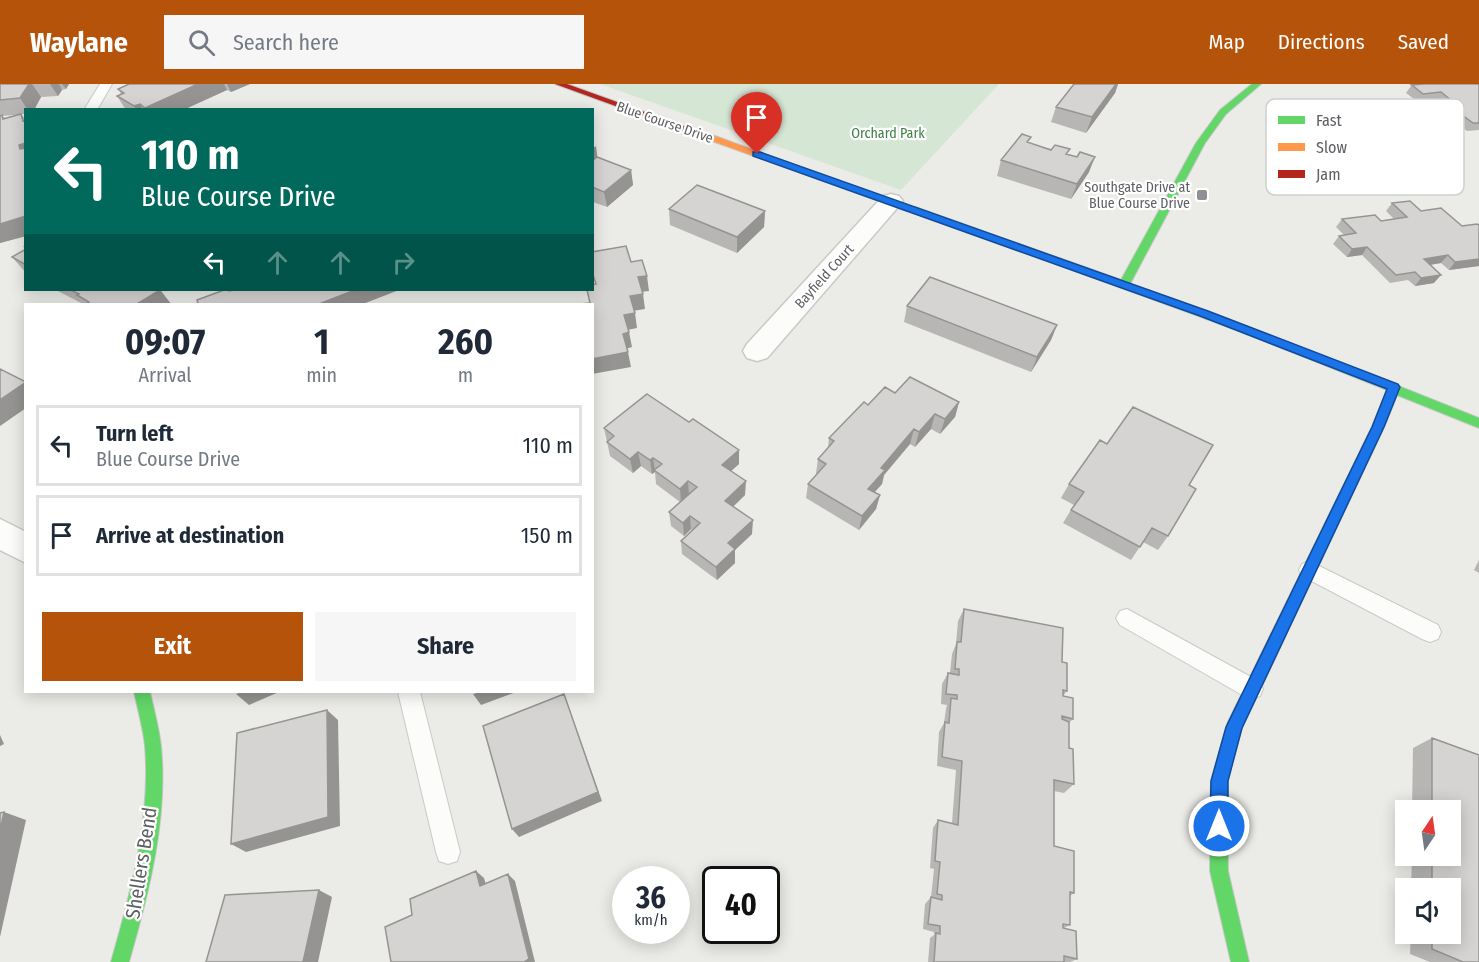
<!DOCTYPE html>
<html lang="en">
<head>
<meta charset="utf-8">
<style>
	:root { --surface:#fff; --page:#f6f6f7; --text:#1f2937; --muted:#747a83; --line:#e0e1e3; --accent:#b45309 }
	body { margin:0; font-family:"Fira Sans Condensed",sans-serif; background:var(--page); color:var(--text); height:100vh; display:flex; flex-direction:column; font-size:22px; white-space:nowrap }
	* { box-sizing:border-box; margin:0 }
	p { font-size:20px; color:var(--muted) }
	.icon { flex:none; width:33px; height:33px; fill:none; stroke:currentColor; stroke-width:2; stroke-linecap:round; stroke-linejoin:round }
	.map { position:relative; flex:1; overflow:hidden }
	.sheet { position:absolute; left:24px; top:219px; width:570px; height:390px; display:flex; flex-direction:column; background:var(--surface); border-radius:0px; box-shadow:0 3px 15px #0003 }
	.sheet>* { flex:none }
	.banner { position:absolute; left:24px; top:24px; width:570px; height:183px; border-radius:0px; box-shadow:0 3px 15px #0003; background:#00695c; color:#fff; overflow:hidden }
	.needle { width:39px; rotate:13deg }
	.buttons { position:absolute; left:1395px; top:716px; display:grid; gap:12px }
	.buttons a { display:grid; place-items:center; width:66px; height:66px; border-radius:0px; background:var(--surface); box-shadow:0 3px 15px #0003; font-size:30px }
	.speed { position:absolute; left:612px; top:782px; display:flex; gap:12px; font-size:30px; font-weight:700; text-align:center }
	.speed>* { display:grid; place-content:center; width:78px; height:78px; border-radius:50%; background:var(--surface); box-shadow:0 3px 15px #0003; line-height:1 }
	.speed small { font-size:15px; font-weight:400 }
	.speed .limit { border:3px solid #111; border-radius:9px; background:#fff; color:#111 }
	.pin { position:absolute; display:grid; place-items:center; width:51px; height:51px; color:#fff; margin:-62px -26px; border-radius:50% 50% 50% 0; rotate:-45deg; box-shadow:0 0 6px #0007 }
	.pin .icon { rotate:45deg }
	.me { position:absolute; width:66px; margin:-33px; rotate:0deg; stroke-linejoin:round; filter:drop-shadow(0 0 4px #0008) }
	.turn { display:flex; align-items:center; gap:21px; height:126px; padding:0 18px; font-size:27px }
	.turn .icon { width:78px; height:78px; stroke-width:2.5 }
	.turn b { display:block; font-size:42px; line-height:51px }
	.lanes { display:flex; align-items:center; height:57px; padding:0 18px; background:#0003; justify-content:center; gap:30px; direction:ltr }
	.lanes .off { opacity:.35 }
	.eta { display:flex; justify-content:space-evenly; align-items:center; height:102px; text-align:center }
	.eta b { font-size:36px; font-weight:700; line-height:42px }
	.cta { display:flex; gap:12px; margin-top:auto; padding:12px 18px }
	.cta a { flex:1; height:69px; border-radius:0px; background:var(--accent); color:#fff; font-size:24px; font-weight:700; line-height:69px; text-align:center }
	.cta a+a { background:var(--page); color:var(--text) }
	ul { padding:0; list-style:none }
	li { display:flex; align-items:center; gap:18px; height:81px; margin:0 12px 9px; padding:0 6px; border:3px solid var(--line); border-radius:0px }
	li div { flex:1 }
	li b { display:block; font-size:22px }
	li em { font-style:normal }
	header { display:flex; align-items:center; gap:36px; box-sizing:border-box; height:84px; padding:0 30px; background:var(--accent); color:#fff }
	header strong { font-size:28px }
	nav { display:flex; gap:33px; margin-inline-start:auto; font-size:21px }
	.search { width:420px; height:54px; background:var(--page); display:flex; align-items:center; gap:15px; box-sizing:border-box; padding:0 21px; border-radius:0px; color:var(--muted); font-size:22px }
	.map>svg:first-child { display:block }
	.green { fill:#d6e6d5 }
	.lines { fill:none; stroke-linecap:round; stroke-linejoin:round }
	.lane-casing { stroke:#c9c9c8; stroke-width:2 }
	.street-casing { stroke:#c9c9c8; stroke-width:3 }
	.fast-casing { stroke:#c7c7c7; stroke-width:2 }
	.slow-casing { stroke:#c7c7c7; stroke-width:2 }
	.jam-casing { stroke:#c7c7c7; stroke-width:2 }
	.lane { fill:#fcfcfb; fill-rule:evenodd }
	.street { fill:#fcfcfb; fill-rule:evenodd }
	.fast { fill:#63d668; fill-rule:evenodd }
	.slow { fill:#ff974d; fill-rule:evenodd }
	.jam { fill:#b3261e; fill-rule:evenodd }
	.wall { fill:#b7b6b5; fill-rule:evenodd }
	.shaded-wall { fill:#959493 }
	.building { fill:#d5d4d2; stroke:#959493; stroke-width:1.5 }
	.route { fill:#1a73e8; stroke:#114b97; stroke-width:1.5 }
	.poi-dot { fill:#8f9091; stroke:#fff; stroke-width:2 }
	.labels { text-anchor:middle; stroke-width:4.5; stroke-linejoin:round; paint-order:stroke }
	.far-street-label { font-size:14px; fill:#5d5f63; stroke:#fff }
	.far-park-label { font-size:14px; fill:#3f8046; stroke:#fff }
	.far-poi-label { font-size:14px; fill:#5d5f63; stroke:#fff; text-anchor:end }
	.near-street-label { font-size:20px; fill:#5d5f63; stroke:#fff }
	.key { fill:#fff; stroke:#cecfd0; stroke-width:1.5 }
	.key-label { font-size:16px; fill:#5d5f63 }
</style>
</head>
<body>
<header>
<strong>Waylane</strong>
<div class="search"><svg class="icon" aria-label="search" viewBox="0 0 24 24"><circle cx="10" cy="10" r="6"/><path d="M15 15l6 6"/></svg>Search here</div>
<nav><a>Map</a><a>Directions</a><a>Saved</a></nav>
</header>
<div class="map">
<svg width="1479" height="878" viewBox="0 0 1479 878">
	<rect width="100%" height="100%" fill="#ebebe7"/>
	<path class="green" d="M600 0H999L901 106Z"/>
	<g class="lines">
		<g class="lane-casing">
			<path id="lane" d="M100 0H112L97 26H84Z
				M1309 477 1438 541 1441 548 1438 555 1430 558 1422 555 1302 492 1299 486 1302 480Z
				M1127 525 1260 598 1263 605 1260 612 1252 615 1244 612 1120 541 1116 534 1120 527Z
				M398 608H420L460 768 457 777 448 780 439 777 436 768Z"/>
		</g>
		<g class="street-casing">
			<path id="street" d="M891 110 899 112 903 117 899 122 767 274 757 277 747 274 743 267 747 260 883 112Z
				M0 435 26 448V479L0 466Z"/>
		</g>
		<g class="fast-casing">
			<path id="fast" d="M1252 0H1261L1226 30 1205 59 1130 200C1248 242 1364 288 1479 334V344L1397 311 1384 343 1242 644 1227 697 1228 787 1249 878H1231L1210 787 1211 697 1228 638 1372 343 1387 306 1242 248 906 125 907 123H915L1121 196 1196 59 1220 26Z
				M134 608H150C154 626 159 644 161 662 168 735 149 808 129 878H111C131 808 151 735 145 662 143 644 138 626 134 608Z"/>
		</g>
		<g class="slow-casing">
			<path id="slow" d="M698 48H704L916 125 915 127H907L698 52Z"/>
		</g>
		<g class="jam-casing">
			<path id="jam" d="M555 0H567L706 50 698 52Z"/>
		</g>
		<use href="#lane" class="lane"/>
		<use href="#street" class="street"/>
		<use href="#fast" class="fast"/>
		<use href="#slow" class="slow"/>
		<use href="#jam" class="jam"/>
	</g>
	<path class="wall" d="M0 0H69L66 5 62 6 58 12 41 13 34 26H26V30H21L26 36V152L0 159ZM21 30 5 34 2 32 15 31Z
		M129 0H250L231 8 227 6 183 26H126L117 12 121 10 118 5Z
		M1074 0H1118L1115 9 1086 49 1051 38 1056 23Z
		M1409 0H1479V46L1467 47 1445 30 1448 26 1435 16 1418 18 1406 9 1411 2Z
		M1342 30 1376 44 1402 51 1408 42 1426 55 1444 75 1458 93 1452 101 1435 96 1430 104 1385 90 1387 86 1363 78 1356 89 1335 82 1337 79 1318 73 1327 55 1311 50 1320 34 1337 39Z
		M1029 59 1068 70 1089 88 1071 115 997 92 1001 76Z
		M592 61 597 73 631 86 633 101 607 123 593 118H592Z
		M1392 119 1479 182 1449 186 1441 179 1430 181 1434 199 1415 202 1408 196 1390 199 1362 171 1347 173 1333 160 1339 152 1344 151 1336 143 1342 135 1381 137 1394 135 1386 127Z
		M669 125 765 127 764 143 737 169 670 141Z
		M26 161V189L12 173 25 165 23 162Z
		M56 206H162L161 207 171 220H83Z
		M907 222 1057 241 1051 256 1031 288 904 238Z
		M895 309 959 318 955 333 940 350 931 345 915 363 910 360 884 391 882 400 874 408 880 411 876 425 859 446 806 414 808 400 817 390 816 389 818 375 828 364 829 354Z
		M604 344 739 380 731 387 745 411 733 423 752 450 735 466V479L717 496 682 470 681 457 692 446 691 445 684 452 671 442 669 428 680 418 656 400 655 388 652 390 641 382 633 389 610 372Z
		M1069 400 1189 401 1168 452 1158 466 1143 458 1131 476 1063 439 1074 421 1061 414Z
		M1479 476V489L1474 486Z
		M964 525 1062 578 1067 607 1063 612 1073 635 1069 639V664L1074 700 1064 709 1054 707V762L1074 809 1070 812V841L1064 844 1077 875 1070 878H928L930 854 934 851V848L923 845 925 820 931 813 934 785 930 784 933 744 938 736 952 739 956 686 937 682 939 648 944 639 946 625 947 621 941 620 942 600 948 589H950L952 570 956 560 958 537Z
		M1432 654 1479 671V878H1430L1410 870 1411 849H1450V804H1411L1412 771H1450V726H1412L1413 664Z"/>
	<path class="shaded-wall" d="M29 0H32L41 13 34 26H28L20 14Z
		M50 0H59L62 6 58 12Z
		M62 0H69L66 5Z
		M198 0H224L227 6 183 26H146L145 24Z
		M227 0H250L231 8Z
		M1116 0H1118L1115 9 1086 49 1092 33Z
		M140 20 143 26H136L134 22Z
		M26 59V73L20 65 19 61Z
		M596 62 598 78 592 82V65Z
		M1095 73 1089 88 1071 115 1077 100Z
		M631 86 633 101 607 123 604 108Z
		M765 127 764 143 737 169V153Z
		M26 132V152L0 159V140Z
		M1367 163 1362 171 1347 173 1352 165Z
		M1448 171 1441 179 1417 183 1424 175Z
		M1479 175V182L1449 186 1455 178Z
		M1441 191 1434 199 1415 202 1421 194Z
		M647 192 649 207 640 208 638 193Z
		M150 206H162L161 207 171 220H137Z
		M355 206H399L363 220H319Z
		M643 210 645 225 632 227 630 212Z
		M635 229 637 244 627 246 624 231Z
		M1057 241 1051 256 1031 288 1037 273Z
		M629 248 632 263 625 265 623 250Z
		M628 268 631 283 592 290V275Z
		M26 298V324L0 342V316Z
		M959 318 955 333 940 350 945 335Z
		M935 330 931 345 915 363 919 348Z
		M914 345 910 360 884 391 882 400 866 418 868 405 881 384Z
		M739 366V380L722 395V381Z
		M638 368 641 382 633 389 630 375Z
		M653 374 655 387 654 386 655 388 652 390 650 376Z
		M688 397 689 411 681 418 680 405Z
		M746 397 745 411 725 430V417Z
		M880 411 876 425 859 446 862 432Z
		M690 432 691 445 684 452 683 439Z
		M753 436 752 450 735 466V479L717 496 716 483 728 459Z
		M242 608H279L249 621 236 610Z
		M480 608H516L481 621 473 610Z
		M564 610 602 717 519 753 512 745Z
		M327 626 338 636 340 742 246 768 231 760Z
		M0 651 4 660 0 662Z
		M4 728 26 736 0 853V747Z
		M476 787 484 794 488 808 480 802Z
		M508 790 515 797 535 878H524Z
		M319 806 332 813 318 878H303Z"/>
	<path class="building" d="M0 0H29L20 14 0 16Z
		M129 0H198L145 24 140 20 134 22 117 12 124 9 118 5Z
		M1074 0H1116L1092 33 1056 23Z
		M1424 0H1479V39H1473L1450 22H1458L1441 8 1423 10 1412 1Z
		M21 30 23 37 26 36V59L19 61 20 65 26 64V132L0 140V32L2 31 3 35Z
		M1022 50 1031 53 1027 58 1051 66 1055 61 1070 65 1066 70 1077 73 1080 68 1095 73 1077 100 1001 76Z
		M597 73 631 86 604 108 592 103V77Z
		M697 101 765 127 737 153 669 125Z
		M1410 117 1421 127 1441 124 1462 142 1477 140 1479 141V175L1455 178 1448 171 1424 175 1441 191 1421 194 1415 188 1396 191 1367 163 1352 165 1339 152 1356 149 1342 135 1375 131 1381 137 1407 133 1392 119Z
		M626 162 631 178 642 176 647 192 638 193 643 210 630 212 635 229 624 231 629 248 623 250 628 268 592 275V220H580L590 219 587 206H592V201L596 200 592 188V168Z
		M26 165V181L12 173Z
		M930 193 1057 241 1037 273 907 222Z
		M71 206H160L137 220H86L89 218 77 211 79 210Z
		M224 206H228L229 207 234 206H355L319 220H196L198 219 197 216Z
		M0 285 26 298 0 316Z
		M910 293 959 318 945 335 935 330 919 348 914 345 881 384 885 386 868 405 880 411 862 432 808 400 826 380 818 375 834 357 829 354 864 318 868 321 885 303 895 309Z
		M647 310 689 338 693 335 739 366 722 381 746 397 725 417 753 436 728 459 735 465 716 483 681 457 700 439 690 432 683 439 669 428 697 403 688 397 680 405 654 386 662 380 653 374 650 376 638 368 630 375 607 358 614 352 604 344Z
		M1133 323 1213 361 1189 401 1196 405 1168 452 1152 444 1140 463 1071 426 1084 408 1069 400 1100 356 1107 360Z
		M964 525 1063 544 1062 578 1067 579V607L1063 606V612L1073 614V635L1062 632V635L1069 638V664L1073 665 1074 700 1054 696V762L1074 767V809L1070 808V841L1063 840V844L1076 847 1077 875 1064 872V878H934L936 849 940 850V842L928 840 931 813 942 816V811L937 810 940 778 935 777 938 736 958 741 962 677 942 673 945 638 949 639 951 614 957 615V611L946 610 948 589 959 591V585H955L957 558H961Z
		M564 610 598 708 512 745 483 642Z
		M327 626 328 733 231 760 237 649Z
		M1432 654 1479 671V878H1463L1432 865V849H1450V804H1432V771H1450V726H1432Z
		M4 728 0 747V729Z
		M476 787 480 802 508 790 529 875 524 878H391L385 843 412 831 410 815Z
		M319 806 303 878H206L225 811Z"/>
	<path class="route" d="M753 68H760L1208 227 1398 300 1400 303 1384 343 1242 644 1228 697V742L1225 748 1219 751 1213 748 1210 742 1211 697 1226 643 1372 343 1387 305 1200 232 753 72Z"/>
	<rect class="poi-dot" x="1196" y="105" width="12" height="12" rx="3"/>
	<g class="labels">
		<g class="far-street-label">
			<text transform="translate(665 38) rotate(19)" y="5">Blue Course Drive</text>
			<text transform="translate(824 192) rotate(-48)" y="5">Bayfield Court</text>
		</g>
		<g class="far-park-label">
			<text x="888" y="54">Orchard Park</text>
		</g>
		<g class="far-poi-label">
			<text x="1190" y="108">Southgate Drive at<tspan x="1190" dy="16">Blue Course Drive</tspan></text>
		</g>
		<g class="near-street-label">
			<text transform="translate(141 779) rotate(-81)" y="7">Shellers Bend</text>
		</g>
	</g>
	<rect x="1266" y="15" width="198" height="96" rx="9" class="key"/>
	<rect x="1278" y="32" width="27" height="8" fill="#63d668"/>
	<rect x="1278" y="59" width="27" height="8" fill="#ff974d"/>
	<rect x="1278" y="86" width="27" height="8" fill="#b3261e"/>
	<g class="key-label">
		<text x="1316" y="42">Fast</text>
		<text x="1316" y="69">Slow</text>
		<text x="1316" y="96">Jam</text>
	</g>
</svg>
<div class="buttons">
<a><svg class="needle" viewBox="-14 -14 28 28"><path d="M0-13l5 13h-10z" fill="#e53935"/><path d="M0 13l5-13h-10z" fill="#747a83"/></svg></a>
<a><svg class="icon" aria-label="sound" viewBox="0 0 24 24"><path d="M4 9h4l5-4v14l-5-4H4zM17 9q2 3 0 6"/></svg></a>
</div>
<div class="speed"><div>36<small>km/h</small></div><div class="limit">40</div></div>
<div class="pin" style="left:757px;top:70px;background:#d93025"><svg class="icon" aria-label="arrive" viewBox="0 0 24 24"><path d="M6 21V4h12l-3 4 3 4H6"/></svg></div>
<svg class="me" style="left:1219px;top:742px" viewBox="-20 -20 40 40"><circle r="17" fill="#1a73e8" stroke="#fff" stroke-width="3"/><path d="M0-11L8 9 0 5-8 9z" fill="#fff"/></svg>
<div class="banner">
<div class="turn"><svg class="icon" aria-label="left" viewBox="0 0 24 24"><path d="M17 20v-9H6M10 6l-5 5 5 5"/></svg><div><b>110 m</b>Blue Course Drive</div></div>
<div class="lanes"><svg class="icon" aria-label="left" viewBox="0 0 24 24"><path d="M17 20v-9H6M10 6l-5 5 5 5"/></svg><svg class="icon off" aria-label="ahead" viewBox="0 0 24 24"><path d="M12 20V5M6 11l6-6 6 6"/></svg><svg class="icon off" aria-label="ahead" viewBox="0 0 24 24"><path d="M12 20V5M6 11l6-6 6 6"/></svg><svg class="icon off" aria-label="right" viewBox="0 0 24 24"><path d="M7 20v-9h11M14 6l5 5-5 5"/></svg></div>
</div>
<section class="sheet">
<div class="eta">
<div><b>09:07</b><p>Arrival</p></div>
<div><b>1</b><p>min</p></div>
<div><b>260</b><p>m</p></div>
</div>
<ul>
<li><svg class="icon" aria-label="left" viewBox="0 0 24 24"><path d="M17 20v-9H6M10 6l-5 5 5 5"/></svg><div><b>Turn left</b><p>Blue Course Drive</p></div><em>110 m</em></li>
<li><svg class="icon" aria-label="arrive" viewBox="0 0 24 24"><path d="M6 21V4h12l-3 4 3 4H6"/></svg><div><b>Arrive at destination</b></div><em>150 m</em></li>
</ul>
<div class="cta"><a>Exit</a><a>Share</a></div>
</section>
</div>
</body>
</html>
